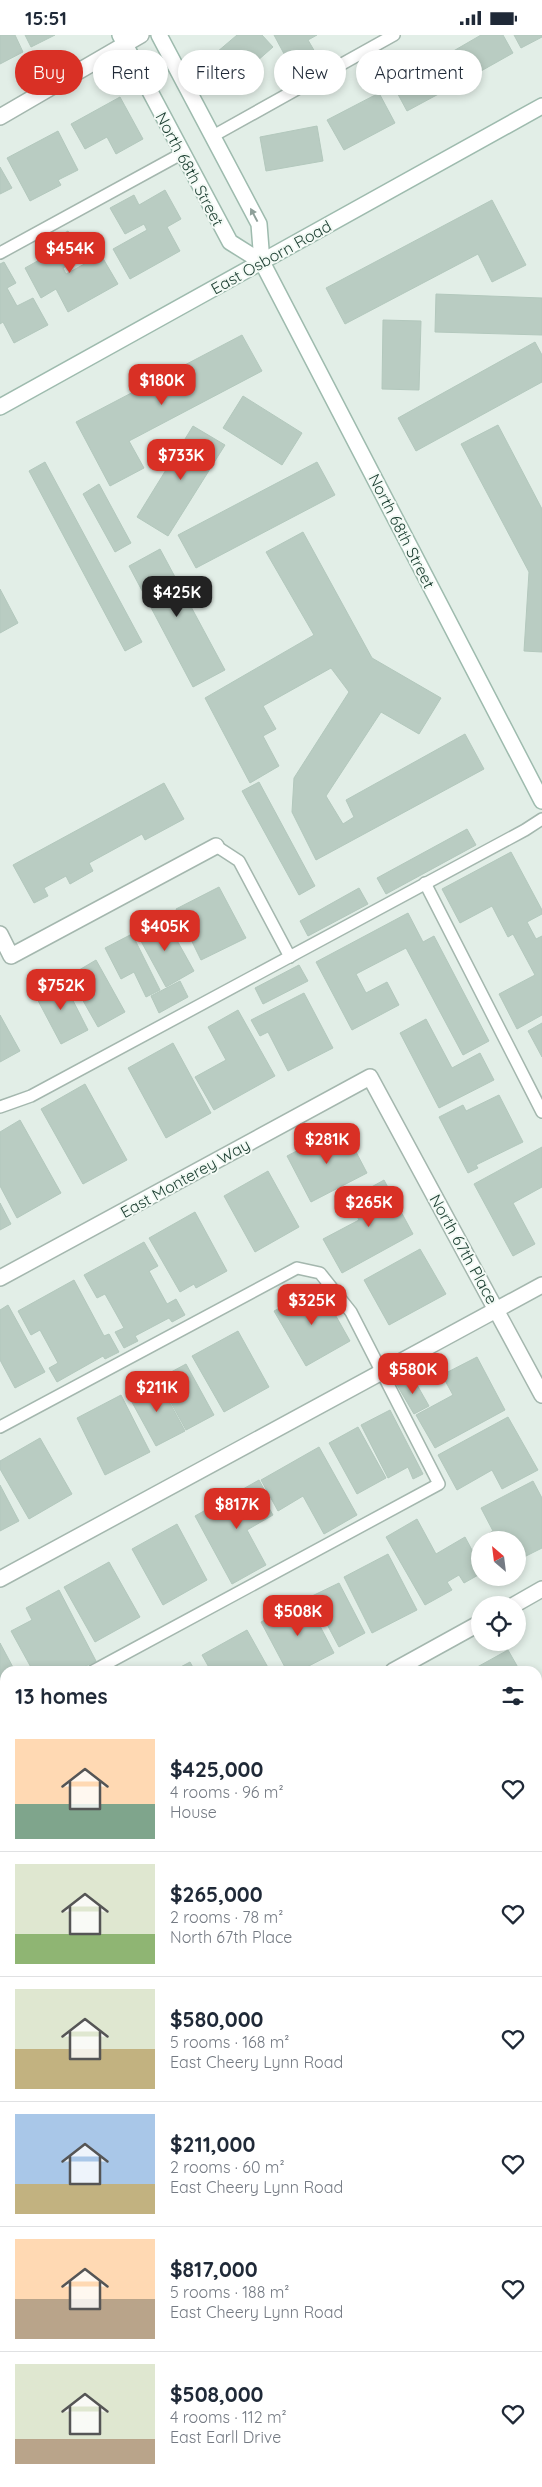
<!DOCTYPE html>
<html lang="en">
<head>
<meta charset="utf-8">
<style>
	:root { --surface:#fff; --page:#f6f6f7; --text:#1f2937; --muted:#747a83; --line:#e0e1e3; --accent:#d93025 }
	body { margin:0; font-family:Quicksand,sans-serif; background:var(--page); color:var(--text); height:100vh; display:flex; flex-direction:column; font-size:19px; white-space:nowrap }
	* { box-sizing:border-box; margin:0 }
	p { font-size:16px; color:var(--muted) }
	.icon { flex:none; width:28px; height:28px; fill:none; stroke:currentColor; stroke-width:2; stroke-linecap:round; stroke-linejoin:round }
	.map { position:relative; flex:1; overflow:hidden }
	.side { position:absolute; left:0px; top:1631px; width:542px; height:821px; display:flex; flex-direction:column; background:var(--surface); border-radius:15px 15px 0 0; box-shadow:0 2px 8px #0003 }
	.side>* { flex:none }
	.banner { position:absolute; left:15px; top:15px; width:512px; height:45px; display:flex; gap:10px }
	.needle { width:32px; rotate:332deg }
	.tools { position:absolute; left:471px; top:1496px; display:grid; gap:10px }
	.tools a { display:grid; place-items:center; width:55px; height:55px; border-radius:50%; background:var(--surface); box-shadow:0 2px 8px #0003; font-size:25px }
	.price { position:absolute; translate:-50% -42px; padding:0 11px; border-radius:10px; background:var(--accent); color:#fff; font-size:16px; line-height:32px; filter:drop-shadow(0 1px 2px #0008) }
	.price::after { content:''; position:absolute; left:50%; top:30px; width:15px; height:11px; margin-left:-8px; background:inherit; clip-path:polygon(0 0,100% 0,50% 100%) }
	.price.active { background:#222; color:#fff }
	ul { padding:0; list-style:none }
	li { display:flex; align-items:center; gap:15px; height:125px; padding:0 15px }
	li+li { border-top:1px solid var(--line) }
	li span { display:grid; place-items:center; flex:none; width:140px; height:100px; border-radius:0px; color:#555 }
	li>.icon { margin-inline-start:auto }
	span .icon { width:60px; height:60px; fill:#fffc; stroke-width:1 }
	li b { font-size:21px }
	h2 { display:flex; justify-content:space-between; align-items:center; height:60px; padding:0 15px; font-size:21px }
	.chip { padding:0 18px; border-radius:22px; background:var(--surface); box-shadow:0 2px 8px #0003; font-size:18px; line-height:45px }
	.chip.active { background:var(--accent); color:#fff }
	.status { display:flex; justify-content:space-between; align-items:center; height:35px; padding:0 25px; background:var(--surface); direction:ltr }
	.status svg { height:14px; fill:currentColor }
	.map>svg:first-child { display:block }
	.built { fill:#cfded6 }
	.building { fill:#b9ccc2; stroke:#b3c8bd }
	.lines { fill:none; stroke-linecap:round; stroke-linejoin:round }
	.service-casing { stroke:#a4b7ae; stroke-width:14 }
	.minor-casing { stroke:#a4b7ae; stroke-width:18 }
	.secondary-casing { stroke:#9ebbae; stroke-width:18 }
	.service { stroke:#fff; stroke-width:11 }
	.minor { stroke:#fff; stroke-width:15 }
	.secondary { stroke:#fff; stroke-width:15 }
	.oneway { fill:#8fa09a }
	.labels { text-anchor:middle; stroke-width:4; stroke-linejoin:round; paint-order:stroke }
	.street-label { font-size:16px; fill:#1f4134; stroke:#f3faf5 }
</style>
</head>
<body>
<div class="status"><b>15:51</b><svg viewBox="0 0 49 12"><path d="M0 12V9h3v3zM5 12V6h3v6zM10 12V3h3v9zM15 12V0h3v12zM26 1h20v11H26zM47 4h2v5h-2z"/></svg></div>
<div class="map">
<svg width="542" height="2452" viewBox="0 0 542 2452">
	<rect width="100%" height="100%" fill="#e2eee7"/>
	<polygon class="built" points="0,2402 5,2408 5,2448 36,2448 39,2452 0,2452"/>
	<g class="building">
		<polygon points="0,0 15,0 23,17 0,29"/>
		<polygon points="25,0 55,0 31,12"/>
		<polygon points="237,0 262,0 273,12 232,48 210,23"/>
		<polygon points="274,0 317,0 308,5 315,17 290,30"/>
		<polygon points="481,0 503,0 513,18 465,45 450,18"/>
		<polygon points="514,0 542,0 542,2 521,13"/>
		<polygon points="436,36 446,55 407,76 393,50 417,37 421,44"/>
		<polygon points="379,58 395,88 344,115 327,85"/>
		<polygon points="120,62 143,104 116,119 107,102 85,114 71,89"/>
		<polygon points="317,91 323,126 266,136 260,102"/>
		<polygon points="58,96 78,135 58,145 61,150 30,166 7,123"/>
		<polygon points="0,132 12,153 0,159"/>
		<polygon points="165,155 181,184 167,192 180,216 130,244 113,214 147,195 144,189 125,199 110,173 134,160 139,170"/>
		<polygon points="492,165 526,230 492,247 478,219 345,289 326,253"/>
		<polygon points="68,196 83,222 63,233 66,239 101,220 118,249 68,277 56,254 41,263 25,233 50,219 45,209"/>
		<polygon points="4,227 16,248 7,253 17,271 33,263 48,290 14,308 3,287 0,289 0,229"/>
		<polygon points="436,259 542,263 542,300 435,297"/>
		<polygon points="383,285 421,286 419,355 382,354"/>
		<polygon points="242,300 262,336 129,406 144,433 110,451 76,387"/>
		<polygon points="535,307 542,320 542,347 416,416 398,383"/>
		<polygon points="243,361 302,398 282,430 223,393"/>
		<polygon points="498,390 542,474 542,617 524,616 529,537 461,409"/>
		<polygon points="193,391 225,410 168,501 137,482"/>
		<polygon points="45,427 142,607 125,616 29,436"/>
		<polygon points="317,427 335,460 196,533 178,500"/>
		<polygon points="99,449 131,508 115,517 83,459"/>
		<polygon points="303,497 372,623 441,663 419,699 381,677 326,761 343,789 354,782 346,765 465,699 484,734 316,825 292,777 294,743 349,657 331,633 263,671 276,694 263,701 279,731 250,748 205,663 314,600 266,517"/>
		<polygon points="160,514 225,635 193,652 129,531"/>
		<polygon points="0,554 18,588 0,598"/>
		<polygon points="259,747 315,851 299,860 242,756"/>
		<polygon points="164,748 184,784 145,805 142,799 89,828 93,836 70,849 66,841 44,853 48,861 34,868 13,830"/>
		<polygon points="467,794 476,810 386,859 377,843"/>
		<polygon points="511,817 542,875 542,879 527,887 536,904 542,901 542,980 517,994 499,959 535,940 513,899 508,902 492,871 460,888 442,854"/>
		<polygon points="219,852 246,903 201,925 176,874"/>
		<polygon points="359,853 368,869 308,901 300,886"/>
		<polygon points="408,878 423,907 434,901 489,1006 463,1020 406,913 356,939 366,958 387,947 399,970 352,995 316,927"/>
		<polygon points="164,882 194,936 166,952 136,897"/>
		<polygon points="132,899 160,955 146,962 134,937 121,944 105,913"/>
		<polygon points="96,925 125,977 98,992 69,941"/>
		<polygon points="299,930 308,946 263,969 255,953"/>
		<polygon points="62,944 88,995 61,1009 34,958"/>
		<polygon points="180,946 188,962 159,978 151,961"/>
		<polygon points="304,958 333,1013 288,1036 268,997 260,1001 251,985"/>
		<polygon points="238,975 275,1041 214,1075 195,1042 226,1025 208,992"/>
		<polygon points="0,980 20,1016 0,1027"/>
		<polygon points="426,984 452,1033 480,1018 494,1045 439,1073 400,998"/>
		<polygon points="542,988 542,1022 528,996"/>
		<polygon points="173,1008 211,1078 166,1103 128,1033"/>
		<polygon points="85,1049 127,1125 83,1149 41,1074"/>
		<polygon points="499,1060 523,1107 476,1130 478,1133 468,1138 439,1082 463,1070 466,1076"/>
		<polygon points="20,1085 61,1158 17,1183 0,1151 0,1097"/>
		<polygon points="343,1092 367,1138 311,1167 287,1121"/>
		<polygon points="542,1112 542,1152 513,1168 535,1209 513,1221 474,1149"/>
		<polygon points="268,1136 299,1192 255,1217 224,1161"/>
		<polygon points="384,1145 413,1199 342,1238 323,1204 359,1185 348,1165"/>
		<polygon points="0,1168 11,1189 0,1195"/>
		<polygon points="195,1177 227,1236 196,1253 194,1249 180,1257 149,1203"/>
		<polygon points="144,1207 158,1231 149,1236 167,1269 176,1264 185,1280 172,1287 169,1283 135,1301 138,1306 124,1313 115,1297 124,1293 105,1259 97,1263 84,1240"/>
		<polygon points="420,1214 446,1259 389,1290 364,1245"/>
		<polygon points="74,1245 104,1301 109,1299 119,1317 105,1324 103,1321 57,1347 49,1333 58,1328 40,1295 31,1300 18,1276"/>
		<polygon points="319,1251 350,1306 306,1331 274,1276"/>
		<polygon points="8,1270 45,1337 15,1353 0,1325 0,1275"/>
		<polygon points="238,1296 269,1352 224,1377 192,1321"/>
		<polygon points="477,1322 505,1375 435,1413 416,1380 453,1360 442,1340"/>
		<polygon points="186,1329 214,1380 186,1395 158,1344"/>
		<polygon points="412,1341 429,1371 414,1379 397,1350"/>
		<polygon points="157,1344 185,1396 156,1411 128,1360"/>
		<polygon points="121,1360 150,1417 105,1440 77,1383"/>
		<polygon points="390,1375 423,1439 413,1444 408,1432 388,1443 361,1390"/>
		<polygon points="508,1382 538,1435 502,1454 492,1435 457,1455 438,1420"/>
		<polygon points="358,1392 386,1443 357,1459 329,1408"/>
		<polygon points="40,1403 72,1459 29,1484 0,1434 0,1426"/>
		<polygon points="319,1412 357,1480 324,1499 303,1461 278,1476 261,1445"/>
		<polygon points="259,1445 270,1465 266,1468 273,1480 247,1495 266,1530 232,1549 195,1481"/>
		<polygon points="533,1446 542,1463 542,1513 518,1525 518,1505 489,1505 486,1500 493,1496 481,1473"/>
		<polygon points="0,1450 19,1486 0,1496"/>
		<polygon points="417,1484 436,1519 465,1502 480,1530 480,1539 464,1548 459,1540 447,1547 452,1555 425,1570 386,1502"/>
		<polygon points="177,1489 207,1545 163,1570 132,1514"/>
		<polygon points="388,1519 417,1575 372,1598 344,1542"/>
		<polygon points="109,1527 140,1582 95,1607 64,1552"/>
		<polygon points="339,1548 365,1598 339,1612 312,1561"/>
		<polygon points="59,1555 96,1626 76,1636 33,1636 11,1596 32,1585 26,1573"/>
		<polygon points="306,1564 334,1618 299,1636 287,1636 261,1587"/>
		<polygon points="247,1595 270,1636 211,1636 202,1620"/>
		<polygon points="0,1608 15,1636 5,1636 5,1673 0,1675"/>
		<polygon points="508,1615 520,1636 470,1636"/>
		<polygon points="190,1627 195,1636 173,1636"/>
		<polygon points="538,1669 542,1677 542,1687 538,1690"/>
		<polygon points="5,1698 5,1722 0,1714 0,1701"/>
		<polygon points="542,1731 542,1764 538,1756 538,1733"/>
		<polygon points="538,1774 542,1782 541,1859 538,1853"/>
		<polygon points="5,1943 5,1980 0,1983 0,1946"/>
		<polygon points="542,1952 542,1982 538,1974 538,1954"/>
		<polygon points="0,2051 5,2060 5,2134 0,2125"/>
		<polygon points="538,2056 542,2064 542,2077 538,2080"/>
		<polygon points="542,2123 542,2181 538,2175 538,2126"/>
		<polygon points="0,2265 5,2274 5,2345 0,2336"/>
		<polygon points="74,2448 93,2448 96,2452 65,2452"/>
		<polygon points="179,2448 221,2448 220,2452 178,2452"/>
		<polygon points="234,2448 239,2448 263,2452 233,2452"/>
		<rect x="286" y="2448" width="44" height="4"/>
		<polygon points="427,2448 469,2448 470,2452 429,2452"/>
		<polygon points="527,2448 528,2452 500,2452 523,2448"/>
	</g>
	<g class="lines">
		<defs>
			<g id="service">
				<polyline points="213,101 394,0"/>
				<polyline points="0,218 181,119"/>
				<polyline points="216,811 239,826 290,922"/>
				<polyline points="425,848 542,1077"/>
				<polyline points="0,1072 31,1061 525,795 542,784"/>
				<polyline points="0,1392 297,1233 320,1238 351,1277 439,1449 93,1636"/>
				<polyline points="0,1687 5,1684"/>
				<polyline points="538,1711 542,1709"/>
				<polyline points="0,1782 5,1792"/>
				<polyline points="0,2006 5,2003"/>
				<polyline points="538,2102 542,2099"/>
				<polyline points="0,2369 5,2372"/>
			</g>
			<g id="minor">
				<polyline points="0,82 141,0"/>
				<polyline points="0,899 11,921 216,811"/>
				<polyline points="0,1243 370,1042 542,1360"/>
				<polyline points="0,1544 542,1250"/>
				<polyline points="514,1570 542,1554"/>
				<polyline points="393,1636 480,1588"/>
				<polyline points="0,1851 5,1848"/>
				<polyline points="538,1910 542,1908"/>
				<polyline points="0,2203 5,2200"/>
			</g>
			<g id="secondary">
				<polyline points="120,0 230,207 262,227"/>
				<polyline points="159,0 259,189 262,227 542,766"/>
				<polyline points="0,372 542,71"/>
			</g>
		</defs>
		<use href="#service" class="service-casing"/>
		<use href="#minor" class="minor-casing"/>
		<use href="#secondary" class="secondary-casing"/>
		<use href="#service" class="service"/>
		<use href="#minor" class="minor"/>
		<use href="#secondary" class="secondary"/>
	</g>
	<defs><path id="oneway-solid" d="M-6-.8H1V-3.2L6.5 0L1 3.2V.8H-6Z" transform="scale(1.25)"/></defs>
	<use class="oneway" href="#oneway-solid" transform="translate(254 180) rotate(-118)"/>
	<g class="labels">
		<g class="street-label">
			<text transform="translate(190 134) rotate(62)" y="6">North 68th Street</text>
			<text transform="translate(271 222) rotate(-29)" y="6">East Osborn Road</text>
			<text transform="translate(402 496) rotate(63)" y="6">North 68th Street</text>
			<text transform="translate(185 1143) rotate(-29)" y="6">East Monterey Way</text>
			<text transform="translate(464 1214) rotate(61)" y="6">North 67th Place</text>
		</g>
	</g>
</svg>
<div class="tools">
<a><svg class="needle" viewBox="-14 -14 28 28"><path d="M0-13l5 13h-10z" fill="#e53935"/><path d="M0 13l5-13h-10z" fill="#747a83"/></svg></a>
<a><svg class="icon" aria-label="locate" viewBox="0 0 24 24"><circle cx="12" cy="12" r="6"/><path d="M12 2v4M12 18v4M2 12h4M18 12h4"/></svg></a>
</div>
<b class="price" style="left:70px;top:239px">$454K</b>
<b class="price" style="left:162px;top:371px">$180K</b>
<b class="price" style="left:181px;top:446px">$733K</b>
<b class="price active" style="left:177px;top:583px">$425K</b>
<b class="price" style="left:165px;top:917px">$405K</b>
<b class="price" style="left:61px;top:976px">$752K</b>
<b class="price" style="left:327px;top:1130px">$281K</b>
<b class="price" style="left:369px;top:1193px">$265K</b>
<b class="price" style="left:312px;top:1291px">$325K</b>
<b class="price" style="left:413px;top:1360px">$580K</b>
<b class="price" style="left:157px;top:1378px">$211K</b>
<b class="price" style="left:237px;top:1495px">$817K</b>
<b class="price" style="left:298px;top:1602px">$508K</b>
<div class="banner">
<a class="chip active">Buy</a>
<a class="chip">Rent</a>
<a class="chip">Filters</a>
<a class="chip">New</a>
<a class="chip">Apartment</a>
</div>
<section class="side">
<h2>13 homes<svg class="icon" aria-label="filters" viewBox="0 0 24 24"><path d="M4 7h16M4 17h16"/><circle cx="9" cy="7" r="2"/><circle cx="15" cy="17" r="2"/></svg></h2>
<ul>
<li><span style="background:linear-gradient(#ffd9b3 65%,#7fa58c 0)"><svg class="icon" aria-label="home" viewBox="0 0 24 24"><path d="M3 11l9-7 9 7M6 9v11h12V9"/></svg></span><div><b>$425,000</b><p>4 rooms · 96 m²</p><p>House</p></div><svg class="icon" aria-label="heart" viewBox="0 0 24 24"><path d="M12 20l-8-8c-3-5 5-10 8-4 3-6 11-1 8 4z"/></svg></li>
<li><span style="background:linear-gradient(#dfe7d0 70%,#8fb573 0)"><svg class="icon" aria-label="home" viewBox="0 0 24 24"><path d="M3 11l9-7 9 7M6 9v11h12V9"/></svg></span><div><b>$265,000</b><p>2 rooms · 78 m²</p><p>North 67th Place</p></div><svg class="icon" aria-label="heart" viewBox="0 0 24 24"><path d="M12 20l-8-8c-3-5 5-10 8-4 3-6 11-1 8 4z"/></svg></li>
<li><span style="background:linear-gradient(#dfe7d0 60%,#c2b280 0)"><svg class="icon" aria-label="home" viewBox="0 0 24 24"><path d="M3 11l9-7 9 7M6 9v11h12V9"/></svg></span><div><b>$580,000</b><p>5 rooms · 168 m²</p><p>East Cheery Lynn Road</p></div><svg class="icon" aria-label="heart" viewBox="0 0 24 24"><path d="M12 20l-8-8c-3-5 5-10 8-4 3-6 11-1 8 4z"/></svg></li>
<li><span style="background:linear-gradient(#a9c7e8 70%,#c2b280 0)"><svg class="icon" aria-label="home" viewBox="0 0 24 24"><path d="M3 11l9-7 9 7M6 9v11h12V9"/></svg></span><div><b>$211,000</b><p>2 rooms · 60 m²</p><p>East Cheery Lynn Road</p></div><svg class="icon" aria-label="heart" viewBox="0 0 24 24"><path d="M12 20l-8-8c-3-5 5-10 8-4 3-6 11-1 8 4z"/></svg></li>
<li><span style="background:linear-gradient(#ffd9b3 60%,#b9a48a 0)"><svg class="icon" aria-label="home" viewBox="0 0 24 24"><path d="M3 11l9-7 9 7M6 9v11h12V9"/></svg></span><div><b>$817,000</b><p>5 rooms · 188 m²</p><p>East Cheery Lynn Road</p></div><svg class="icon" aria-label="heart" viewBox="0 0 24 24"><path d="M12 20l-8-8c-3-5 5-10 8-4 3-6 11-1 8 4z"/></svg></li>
<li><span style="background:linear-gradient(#dfe7d0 75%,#b9a48a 0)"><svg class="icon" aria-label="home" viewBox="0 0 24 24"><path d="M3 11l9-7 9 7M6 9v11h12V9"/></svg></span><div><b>$508,000</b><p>4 rooms · 112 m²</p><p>East Earll Drive</p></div><svg class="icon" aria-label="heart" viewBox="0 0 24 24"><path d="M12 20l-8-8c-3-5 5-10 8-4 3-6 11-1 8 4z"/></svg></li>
</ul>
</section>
</div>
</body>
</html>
